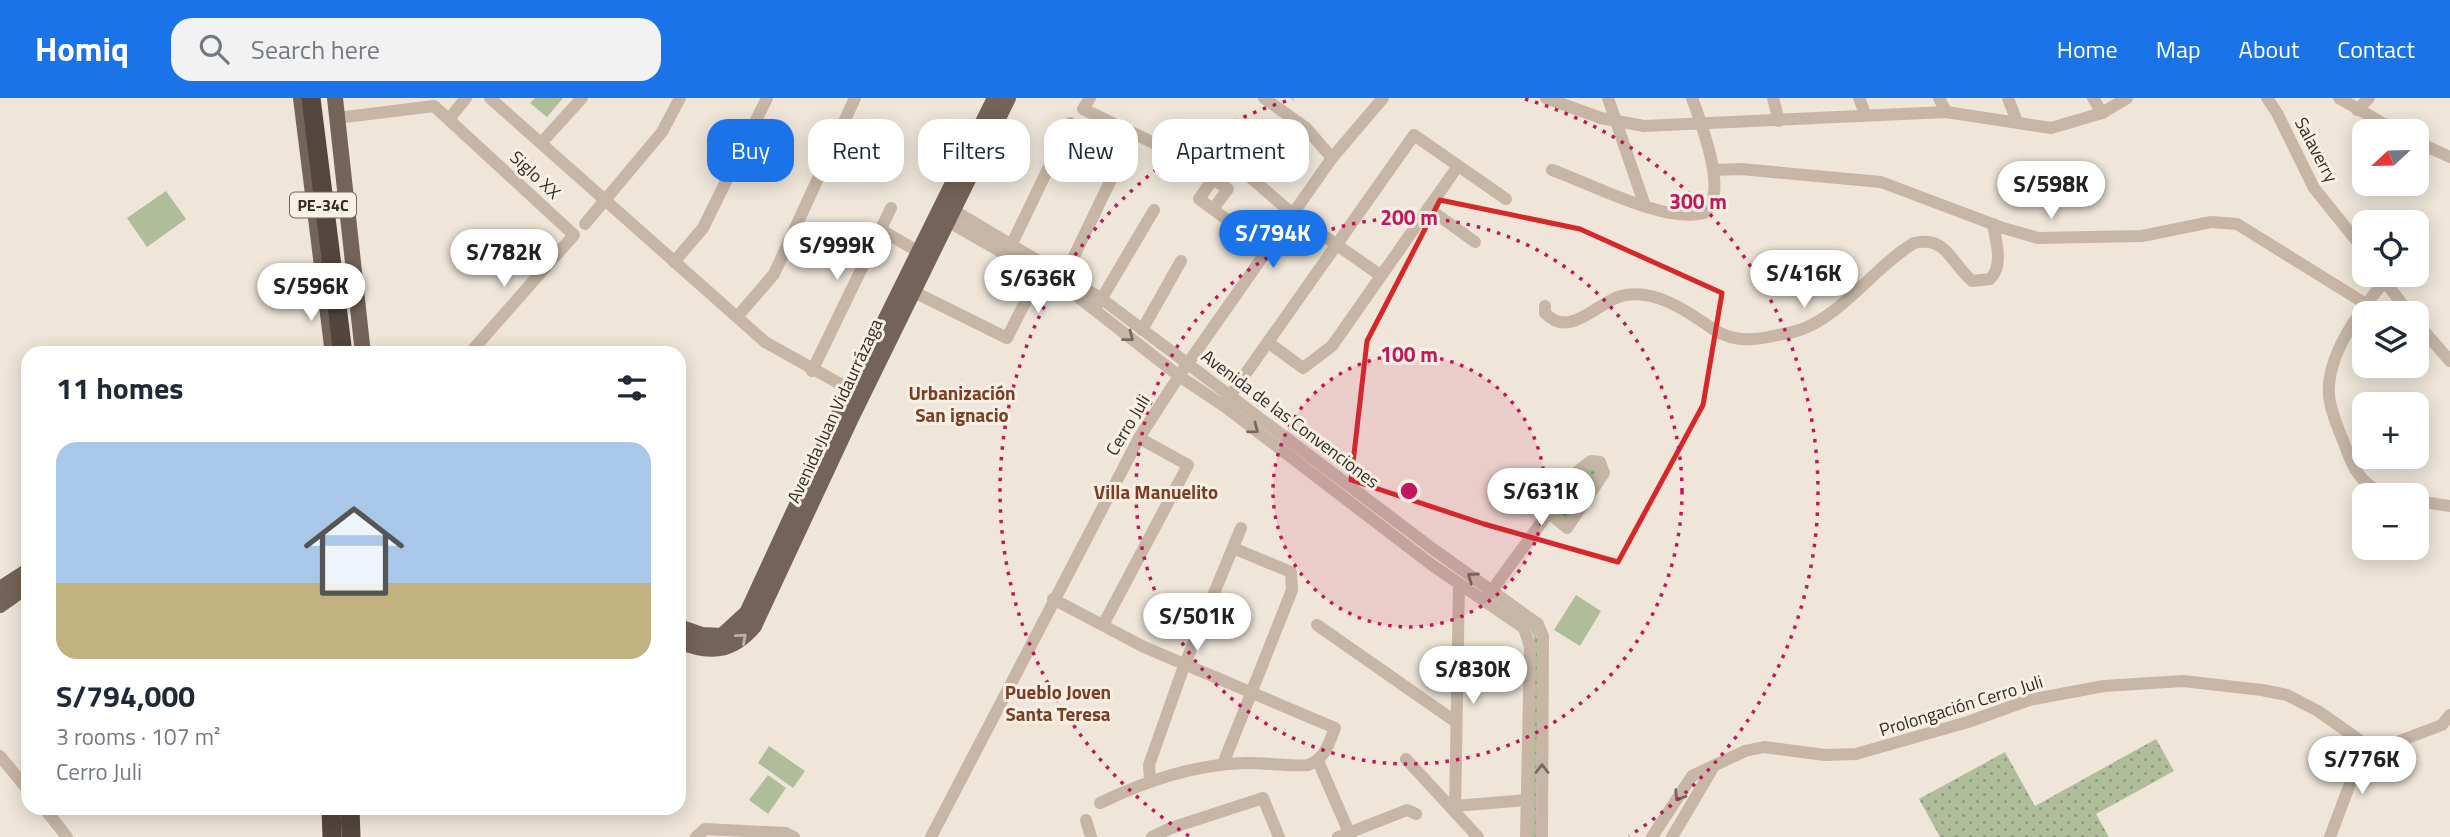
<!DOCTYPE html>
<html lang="en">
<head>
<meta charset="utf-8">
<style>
	:root { --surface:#fff; --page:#f2f2f3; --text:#1f2937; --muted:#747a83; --accent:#1a73e8 }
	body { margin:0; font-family:"Titillium Web",sans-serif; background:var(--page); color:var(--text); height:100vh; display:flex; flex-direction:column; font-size:26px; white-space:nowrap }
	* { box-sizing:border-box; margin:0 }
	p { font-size:23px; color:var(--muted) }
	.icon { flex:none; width:38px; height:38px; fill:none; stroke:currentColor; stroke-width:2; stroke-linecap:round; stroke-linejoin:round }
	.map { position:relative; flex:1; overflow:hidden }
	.sheet { position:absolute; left:21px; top:248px; width:665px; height:469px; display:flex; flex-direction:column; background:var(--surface); border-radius:21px; box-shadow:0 4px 18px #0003 }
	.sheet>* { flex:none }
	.guide { position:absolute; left:707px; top:21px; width:665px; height:63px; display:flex; gap:14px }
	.needle { width:46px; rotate:248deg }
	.buttons { position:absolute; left:2352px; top:21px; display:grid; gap:14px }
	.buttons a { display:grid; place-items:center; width:77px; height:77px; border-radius:14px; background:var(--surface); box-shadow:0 4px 18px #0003; font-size:35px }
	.price { position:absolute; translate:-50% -60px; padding:0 16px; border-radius:24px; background:#fff; color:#222; font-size:23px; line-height:46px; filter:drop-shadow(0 2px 4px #0008) }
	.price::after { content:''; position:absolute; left:50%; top:42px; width:21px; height:16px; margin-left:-10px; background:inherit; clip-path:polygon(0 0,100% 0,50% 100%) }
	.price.current { background:var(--accent); color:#fff }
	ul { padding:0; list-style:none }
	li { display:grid; align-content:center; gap:14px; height:371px; padding:0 35px }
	li span { display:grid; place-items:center; height:217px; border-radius:21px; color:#555 }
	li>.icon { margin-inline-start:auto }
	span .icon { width:126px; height:126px; fill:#fffc; stroke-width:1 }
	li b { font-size:30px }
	h2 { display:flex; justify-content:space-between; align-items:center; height:84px; padding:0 35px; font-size:30px }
	.chip { padding:0 24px; border-radius:21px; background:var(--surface); box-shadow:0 4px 18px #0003; font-size:24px; line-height:63px }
	.chip.current { background:var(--accent); color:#fff }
	header { display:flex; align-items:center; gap:42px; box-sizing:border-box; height:98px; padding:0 35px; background:var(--accent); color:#fff }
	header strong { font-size:33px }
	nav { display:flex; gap:38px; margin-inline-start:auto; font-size:24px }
	.search { width:490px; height:63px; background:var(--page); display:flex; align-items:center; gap:18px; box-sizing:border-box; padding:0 24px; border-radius:21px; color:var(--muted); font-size:26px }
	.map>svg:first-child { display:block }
	.grass { fill:url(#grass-dots) }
	.green { fill:#b0bd9a }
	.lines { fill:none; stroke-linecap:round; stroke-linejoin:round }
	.minor { stroke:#c7b6a6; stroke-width:12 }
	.major { stroke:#746358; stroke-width:16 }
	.highway { stroke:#54463e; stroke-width:19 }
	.oneway { stroke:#766a60 }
	.oneway2 { stroke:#bdb1a6 }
	.marked { fill:none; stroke:#d62828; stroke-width:5; stroke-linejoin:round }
	.ring { fill:none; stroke:#c2185b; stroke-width:3.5; stroke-dasharray:3.5 7 }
	.labels { text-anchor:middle; stroke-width:6; stroke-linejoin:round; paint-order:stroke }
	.shield { fill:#f8f0e5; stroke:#6e6660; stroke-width:2 }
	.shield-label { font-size:16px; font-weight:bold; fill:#332b27 }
	.street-label { font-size:18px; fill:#332b27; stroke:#f8f0e5 }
	.neighbourhood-label { font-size:19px; font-weight:bold; fill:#7d3d25; stroke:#f8f0e5 }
	.centre { fill:#c2185b; stroke:#f8f0e5; stroke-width:3.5 }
	.ring-label { font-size:21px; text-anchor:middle; font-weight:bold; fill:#c2185b; stroke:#f8f0e5; stroke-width:6; stroke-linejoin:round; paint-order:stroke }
</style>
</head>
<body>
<header>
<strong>Homiq</strong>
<div class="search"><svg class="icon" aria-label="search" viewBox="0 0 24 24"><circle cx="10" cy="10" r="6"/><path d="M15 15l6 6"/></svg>Search here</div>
<nav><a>Home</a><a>Map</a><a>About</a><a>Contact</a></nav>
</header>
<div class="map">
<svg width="2450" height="739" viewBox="0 0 2450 739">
	<defs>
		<pattern id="grass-dots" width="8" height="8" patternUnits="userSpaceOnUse" patternTransform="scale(1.75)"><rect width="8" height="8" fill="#b0bd9a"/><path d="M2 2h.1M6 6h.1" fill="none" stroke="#909a7e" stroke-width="1.8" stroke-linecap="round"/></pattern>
	</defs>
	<rect width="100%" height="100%" fill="#efe6d9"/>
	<g class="grass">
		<polygon points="1591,367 1601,371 1566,425 1543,406"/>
		<polygon points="1495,499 1532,526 1538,543 1536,739 1532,739 1534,539 1530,529"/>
		<polygon points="2156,641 2174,673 2096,716 2109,739 1940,739 1919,701 2005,654 2035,708"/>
	</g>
	<g class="green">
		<polygon points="535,0 563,0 547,19 530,5"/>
		<polygon points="166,93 186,121 147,149 127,120"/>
		<polygon points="1576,497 1601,513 1580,548 1554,532"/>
		<polygon points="769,648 805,673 793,690 758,665"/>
		<polygon points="768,677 786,690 768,716 749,702"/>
	</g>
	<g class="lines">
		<g class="minor">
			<polyline points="490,0 765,244 851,292"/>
			<polyline points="1090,0 1083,11 1156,46"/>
			<polyline points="1264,0 1306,30 1332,60"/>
			<polyline points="1546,0 1601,20 1644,28 1946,14 2051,30 2102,15 2127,0"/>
			<polyline points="1608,0 1645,108"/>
			<polyline points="1773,0 1779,23"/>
			<polyline points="1859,0 1865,16"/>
			<polyline points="1939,0 1946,14"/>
			<polyline points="2008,0 2017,24"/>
			<polyline points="2093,0 2102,15"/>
			<polyline points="2267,0 2277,15 2314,90 2364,152"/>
			<polyline points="2339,0 2396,33"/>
			<polyline points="2357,12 2369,0"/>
			<polyline points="337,20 434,8 574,137 469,256"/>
			<polyline points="449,21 466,0"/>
			<polyline points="542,44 582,0"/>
			<polyline points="2417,44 2450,59"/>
			<polyline points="1167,47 1213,81 1199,101 1267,151"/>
			<polyline points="1229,61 1294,117 1380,177"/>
			<path d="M1552,72C1591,86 1666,126 1704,115C1730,97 1700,23 1692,0"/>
			<polyline points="1715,72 1741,71 1881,84 2003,130 2038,140 2142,138 2211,124 2237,126 2366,206"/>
			<polyline points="1213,81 1228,91 1213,111"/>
			<polyline points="948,109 1102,201 1433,451 1538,526 1543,538 1542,739"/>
			<polyline points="1428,110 1475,144"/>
			<polyline points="942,120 1073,195 1179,278 1224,308 1432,467 1524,530 1530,549 1526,739"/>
			<polyline points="585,126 662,34 680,0"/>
			<polyline points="881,132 919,154"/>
			<polyline points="1008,154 1070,25"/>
			<polyline points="674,164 703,130 767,0"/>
			<polyline points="2380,177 2409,215"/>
			<polyline points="1064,179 1133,36"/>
			<path d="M2384,184C2359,214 2326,257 2329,298C2331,315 2338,330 2344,345C2353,371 2360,385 2385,397"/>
			<polyline points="906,190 1007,240 1041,173"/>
			<polyline points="1099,205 1154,112"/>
			<path d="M1545,208V215C1571,243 1600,200 1626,197C1658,192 1688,214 1713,231C1729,242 1750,243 1769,239C1781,236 1794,235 1805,230C1844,214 1877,167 1914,145C1946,137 1951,165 1972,183L1990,181C2004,167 1996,144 1993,126"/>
			<polyline points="737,219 774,176 855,0"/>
			<polyline points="2417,225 2450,263"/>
			<polyline points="1142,232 1181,163"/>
			<polyline points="1269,245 1303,270 1332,248 1458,68"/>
			<polyline points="812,273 891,110"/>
			<polyline points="1227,302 1414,37 1506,101"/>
			<polygon points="1591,363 1600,364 1604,375 1567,430 1537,405"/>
			<polyline points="2417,403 2450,408"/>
			<polyline points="1487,499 1549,414"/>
			<path d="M1053,501L1144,549L1335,630C1329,645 1325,661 1308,667C1301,669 1256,664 1244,665C1192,667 1146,683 1100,705"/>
			<polyline points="1103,527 1188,367 1139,340"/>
			<polyline points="1317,527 1456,624"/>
			<polyline points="0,658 28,692"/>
			<polyline points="1406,661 1478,739"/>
			<polyline points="1318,663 1351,739"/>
			<polyline points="1223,666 1292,492 1291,474 1233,450"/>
			<polyline points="1150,681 1149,667 1184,568 1241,430"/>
			<polyline points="1455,708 1527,702"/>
			<polyline points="44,710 67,739"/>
			<polyline points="1455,714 1459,486"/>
			<polyline points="1086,722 1091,739"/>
			<polyline points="696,739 705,731 786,735 794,739"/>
			<polyline points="931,739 1139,340 1179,278 1332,60 1383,0"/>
			<polyline points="1152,739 1171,730 1263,700 1279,739"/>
			<polyline points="1338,739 1407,712 1416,716"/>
			<polyline points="1652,739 1692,678 1745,653 1764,649 1825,657 1856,656 1968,624 2029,602 2104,588 2183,583 2262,592 2287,597 2318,613 2365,646 2394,645 2442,627 2450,617"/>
			<polyline points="1672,739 1714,668"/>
			<polyline points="2330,739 2365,646"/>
		</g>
		<g class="major">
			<polyline points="301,0 333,256"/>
			<polyline points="335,0 363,256"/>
			<polyline points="0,491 28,473"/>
			<polyline points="0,507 28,487"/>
			<polyline points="679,529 702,537 722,538 747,515 839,316 995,0"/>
			<path d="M679,543C709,556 732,554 754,528L851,320L1008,0"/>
		</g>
		<g class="highway">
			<polyline points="311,0 343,256"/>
			<polyline points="331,710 332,739"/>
			<polyline points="350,710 351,739"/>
		</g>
	</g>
	<defs><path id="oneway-chevron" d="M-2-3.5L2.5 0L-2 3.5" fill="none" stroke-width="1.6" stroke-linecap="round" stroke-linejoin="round" transform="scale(1.75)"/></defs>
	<g class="oneway">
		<use href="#oneway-chevron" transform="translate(1129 239) rotate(38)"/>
		<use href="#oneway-chevron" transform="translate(1254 331) rotate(37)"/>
		<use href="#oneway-chevron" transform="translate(1472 479) rotate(-145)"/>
		<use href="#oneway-chevron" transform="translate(1542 671) rotate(-90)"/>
		<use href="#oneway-chevron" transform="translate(1679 698) rotate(123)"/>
	</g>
	<use class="oneway2" href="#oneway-chevron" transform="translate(742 540) rotate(-41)"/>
	<path class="marked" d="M1440,102L1580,131L1722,195L1703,307L1618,464L1484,426L1351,382L1367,243Z"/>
	<circle cx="1409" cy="393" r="136" fill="#c2185b" fill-opacity=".12"/>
	<g class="ring">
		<circle cx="1409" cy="393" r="136"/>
		<circle cx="1409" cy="393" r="273"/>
		<path d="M1189 738A409 409 0 0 1 1293 1M1525 1A409 409 0 0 1 1629 738"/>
	</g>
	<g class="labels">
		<rect class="shield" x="290" y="94.5" width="66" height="25" rx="5"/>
		<g class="shield-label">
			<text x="323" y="113">PE-34C</text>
		</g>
		<g class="street-label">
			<text transform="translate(2316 52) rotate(62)" y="6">Salaverry</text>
			<text transform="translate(535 77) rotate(43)" y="6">Siglo XX</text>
			<text transform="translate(835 313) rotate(-65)" y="6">Avenida Juan Vidaurrázaga</text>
			<text transform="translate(1290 321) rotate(37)" y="6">Avenida de las Convenciones</text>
			<text transform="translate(1128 327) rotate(-59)" y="6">Cerro Juli</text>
			<text transform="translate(1961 608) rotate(-17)" y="6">Prolongación Cerro Juli</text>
		</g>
		<g class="neighbourhood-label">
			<text x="962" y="302">Urbanización<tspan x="962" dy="22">San ignacio</tspan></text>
			<text x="1156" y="401">Villa Manuelito</text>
			<text x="1058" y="601">Pueblo Joven<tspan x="1058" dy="22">Santa Teresa</tspan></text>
		</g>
	</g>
	<circle cx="1409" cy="393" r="10" class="centre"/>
	<g class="ring-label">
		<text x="1698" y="111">300 m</text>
		<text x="1409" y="127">200 m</text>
		<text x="1409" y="264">100 m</text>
	</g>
</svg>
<div class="buttons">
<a><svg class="needle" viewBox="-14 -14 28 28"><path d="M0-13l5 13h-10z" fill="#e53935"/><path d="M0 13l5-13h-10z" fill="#747a83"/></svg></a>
<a><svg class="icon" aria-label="locate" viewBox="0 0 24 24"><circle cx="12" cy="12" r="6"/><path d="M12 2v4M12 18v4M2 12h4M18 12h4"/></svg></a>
<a><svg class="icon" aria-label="layers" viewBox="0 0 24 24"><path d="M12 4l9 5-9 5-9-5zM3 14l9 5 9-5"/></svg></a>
<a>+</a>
<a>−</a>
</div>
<b class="price" style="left:2051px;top:123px">S/598K</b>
<b class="price current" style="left:1273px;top:172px">S/794K</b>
<b class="price" style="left:837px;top:184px">S/999K</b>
<b class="price" style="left:504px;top:191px">S/782K</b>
<b class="price" style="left:1804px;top:212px">S/416K</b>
<b class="price" style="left:1038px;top:217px">S/636K</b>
<b class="price" style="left:311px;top:225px">S/596K</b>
<b class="price" style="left:1541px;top:430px">S/631K</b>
<b class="price" style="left:1197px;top:555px">S/501K</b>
<b class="price" style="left:1473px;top:608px">S/830K</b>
<b class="price" style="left:2362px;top:698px">S/776K</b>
<div class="guide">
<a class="chip current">Buy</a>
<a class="chip">Rent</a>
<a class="chip">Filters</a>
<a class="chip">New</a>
<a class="chip">Apartment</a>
</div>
<section class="sheet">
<h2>11 homes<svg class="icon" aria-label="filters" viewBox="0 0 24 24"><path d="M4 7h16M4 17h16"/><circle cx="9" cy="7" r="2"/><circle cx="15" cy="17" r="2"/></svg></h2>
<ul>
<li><span style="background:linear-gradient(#a9c7e8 65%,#c2b280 0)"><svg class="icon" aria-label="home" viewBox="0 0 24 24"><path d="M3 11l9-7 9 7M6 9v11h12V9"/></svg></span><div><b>S/794,000</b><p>3 rooms · 107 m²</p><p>Cerro Juli</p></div></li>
</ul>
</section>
</div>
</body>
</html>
